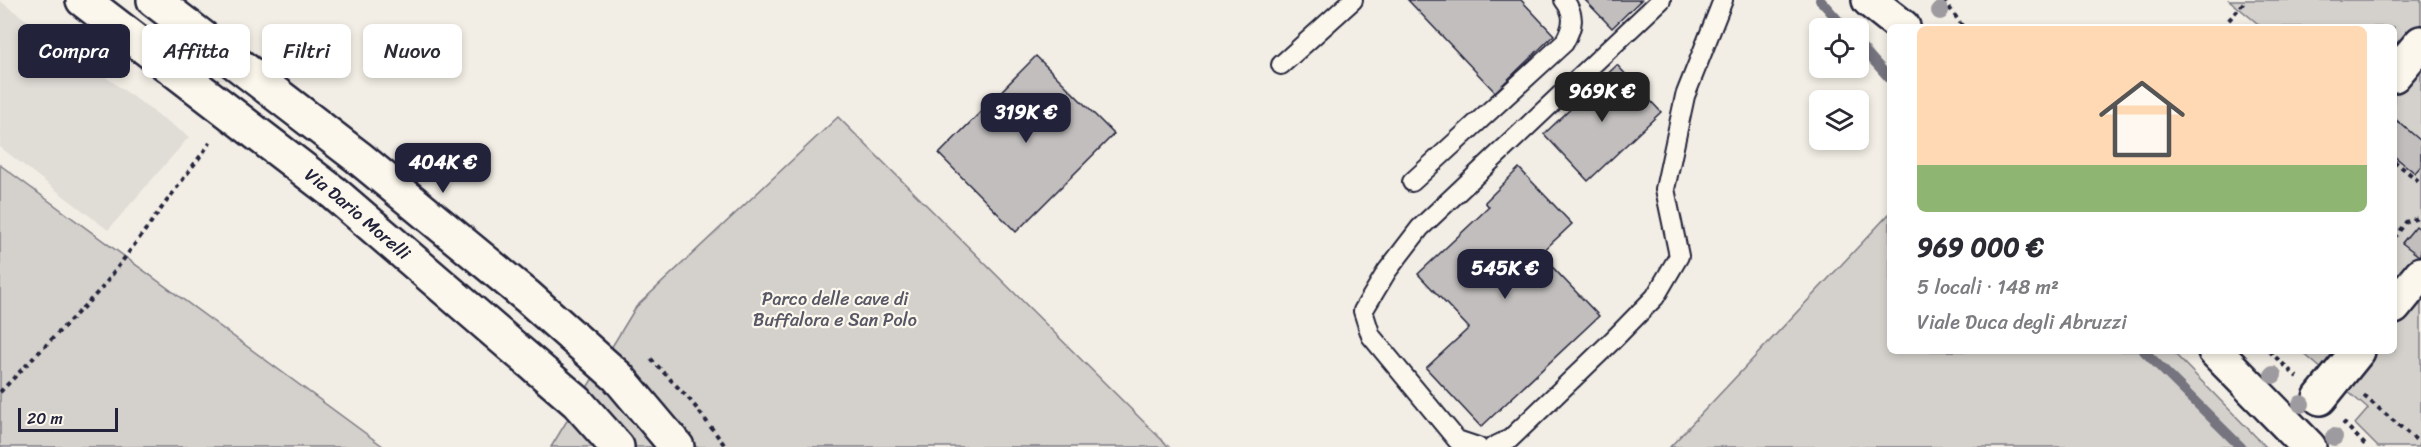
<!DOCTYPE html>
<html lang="it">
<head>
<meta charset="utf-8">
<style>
	:root { --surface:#fff; --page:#f2f2f3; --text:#2b2b33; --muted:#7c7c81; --accent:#22223b }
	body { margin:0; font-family:Sriracha,sans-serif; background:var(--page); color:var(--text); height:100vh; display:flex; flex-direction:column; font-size:22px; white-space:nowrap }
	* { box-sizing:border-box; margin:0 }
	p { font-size:20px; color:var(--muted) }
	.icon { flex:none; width:33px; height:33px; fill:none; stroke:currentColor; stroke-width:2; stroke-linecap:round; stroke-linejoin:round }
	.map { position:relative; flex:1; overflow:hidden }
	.details { position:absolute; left:1887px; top:24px; width:510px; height:330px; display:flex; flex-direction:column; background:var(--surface); border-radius:9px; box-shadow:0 3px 9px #0003 }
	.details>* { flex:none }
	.guide { position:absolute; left:18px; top:24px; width:570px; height:54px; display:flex; gap:12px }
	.buttons { position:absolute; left:1809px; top:18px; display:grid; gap:12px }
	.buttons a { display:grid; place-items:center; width:60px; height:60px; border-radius:9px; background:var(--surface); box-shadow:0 3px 9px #0003; font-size:30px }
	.scale { position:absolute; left:18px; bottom:15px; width:100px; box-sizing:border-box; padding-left:6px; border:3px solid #22223b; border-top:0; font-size:16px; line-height:21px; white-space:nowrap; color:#22223b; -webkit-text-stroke:4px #fbf7ec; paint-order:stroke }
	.price { position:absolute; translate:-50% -51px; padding:0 14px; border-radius:12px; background:var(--accent); color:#fff; font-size:20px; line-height:39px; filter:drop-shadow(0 2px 3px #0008) }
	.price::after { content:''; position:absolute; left:50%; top:36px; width:18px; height:14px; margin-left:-9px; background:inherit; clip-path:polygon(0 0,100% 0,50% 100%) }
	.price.on { background:#222; color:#fff }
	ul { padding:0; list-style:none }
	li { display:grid; align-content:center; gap:12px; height:318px; padding:0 30px }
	li span { display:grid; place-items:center; height:186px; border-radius:9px; color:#555 }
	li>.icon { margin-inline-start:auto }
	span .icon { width:108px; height:108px; fill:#fffc; stroke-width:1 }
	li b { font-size:26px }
	.tag { padding:0 21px; border-radius:9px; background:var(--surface); box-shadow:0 3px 9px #0003; font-size:21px; line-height:54px }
	.tag.on { background:var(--accent); color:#fff }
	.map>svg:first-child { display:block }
	.built { fill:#e0dcd6 }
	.green { fill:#d4d1cc; stroke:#7b7a84; stroke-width:1.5 }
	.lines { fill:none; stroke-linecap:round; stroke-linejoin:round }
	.stream { stroke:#76747f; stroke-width:10 }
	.building { fill:#c2bebe; stroke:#22223b; stroke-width:1.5 }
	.lane-casing { stroke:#22223b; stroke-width:22 }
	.street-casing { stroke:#22223b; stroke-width:38 }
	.secondary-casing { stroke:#22223b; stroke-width:38 }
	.path { stroke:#22223b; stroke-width:4; stroke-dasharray:4.5 4.5; stroke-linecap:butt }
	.lane { stroke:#fbf7ec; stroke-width:18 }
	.street { stroke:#fbf7ec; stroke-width:33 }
	.secondary { stroke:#fbf7ec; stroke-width:33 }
	.tree { fill:#9d9b9f }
	.labels { text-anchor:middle; stroke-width:4.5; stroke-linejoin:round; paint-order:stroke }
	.street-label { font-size:18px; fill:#22223b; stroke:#fbf7ec }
	.park-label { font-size:18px; fill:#575766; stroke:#fbf7ec }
</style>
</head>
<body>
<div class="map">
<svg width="2421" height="447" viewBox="0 0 2421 447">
	<rect width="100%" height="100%" fill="#f2eee5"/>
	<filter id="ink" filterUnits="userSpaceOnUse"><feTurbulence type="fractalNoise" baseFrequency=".0167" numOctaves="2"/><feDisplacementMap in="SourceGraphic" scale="12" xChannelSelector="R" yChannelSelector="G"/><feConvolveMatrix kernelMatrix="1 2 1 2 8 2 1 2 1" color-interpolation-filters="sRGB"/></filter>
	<g filter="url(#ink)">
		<polygon class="built" points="0,1 189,137 108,230 0,147"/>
		<g class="green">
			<polygon points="2229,0 2421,0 2421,447 2378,447 2355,424 2368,409 2301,351 2394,351 2394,27 2262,27"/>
			<polygon points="838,117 1169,447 551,447 636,307"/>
			<polygon points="0,165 384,447 0,447"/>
			<polygon points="1890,213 1890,351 2172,351 2266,447 1670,447"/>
		</g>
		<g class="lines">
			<g class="stream">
				<polyline points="1820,0 1845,28"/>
				<polyline points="1858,43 1890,79"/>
				<polyline points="2144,351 2241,447"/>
			</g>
		</g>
		<g class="building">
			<polygon points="1408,0 1521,0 1554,35 1495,92"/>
			<polygon points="1585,0 1641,0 1612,28"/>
			<polygon points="1036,56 1114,134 1016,232 939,154"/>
			<polygon points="1617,65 1661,112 1588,181 1544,134"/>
			<polygon points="2394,118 2421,141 2421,166 2415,173 2394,156"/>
			<polygon points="1519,168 1572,224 1540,254 1599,316 1481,427 1426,368 1469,328 1418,274 1489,207 1485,202"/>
			<polygon points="2416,226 2421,230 2421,253 2419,256 2402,243"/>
		</g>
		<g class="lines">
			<defs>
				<g id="lane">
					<polyline points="1281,65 1353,0"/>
					<path d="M1412,182L1564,43C1573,27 1576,15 1564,0"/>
					<polyline points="1478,447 1457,440 1371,336 1363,311 1387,271 1420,228 1661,0"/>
					<polyline points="1493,447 1510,439 1613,340 1655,297 1679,256 1665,189 1685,96 1723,0"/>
				</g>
				<g id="street">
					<polyline points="2394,75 2421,43"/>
					<polyline points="2394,307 2421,274"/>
					<polyline points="2320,398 2358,351"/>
				</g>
				<g id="secondary">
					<path id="s1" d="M83,0L333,192L577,402L617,447"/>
					<polyline points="154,0 358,157 528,297 618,377 677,447"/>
					<polyline points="1869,0 1903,27"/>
					<polyline points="2215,351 2309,447"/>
				</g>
			</defs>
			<use href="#lane" class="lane-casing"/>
			<use href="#street" class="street-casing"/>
			<use href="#secondary" class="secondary-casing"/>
			<g class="path">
				<polyline points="1944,0 1963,27"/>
				<polyline points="2223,27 2246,0"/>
				<polyline points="2394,161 2421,183"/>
				<polyline points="2394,238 2406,222 2421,217"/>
				<polyline points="2269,351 2297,377"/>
				<polyline points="651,359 691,401 726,447"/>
				<polyline points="0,392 103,287 210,143"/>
				<polyline points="2364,396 2421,444"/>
				<polyline points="2343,422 2367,447"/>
			</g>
			<use href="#lane" class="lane"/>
			<use href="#street" class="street"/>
			<use href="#secondary" class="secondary"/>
		</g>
		<g class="tree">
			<circle cx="1940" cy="11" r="9"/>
			<circle cx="2273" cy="375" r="9"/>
			<circle cx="2301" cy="404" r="9"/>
			<circle cx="2334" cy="437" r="9"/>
		</g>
	</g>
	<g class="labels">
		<g class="street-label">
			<text dy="6" stroke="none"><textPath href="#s1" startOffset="348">Via Dario Morelli</textPath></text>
		</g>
		<g class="park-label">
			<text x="835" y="305">Parco delle cave di<tspan x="835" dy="21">Buffalora e San Polo</tspan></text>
		</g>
	</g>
</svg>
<div class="buttons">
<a><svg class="icon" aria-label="locate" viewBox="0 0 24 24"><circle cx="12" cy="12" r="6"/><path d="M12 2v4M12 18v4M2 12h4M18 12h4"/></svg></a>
<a><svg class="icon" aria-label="layers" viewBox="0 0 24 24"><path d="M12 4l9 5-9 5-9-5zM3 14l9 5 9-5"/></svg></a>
</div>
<div class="scale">20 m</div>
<b class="price on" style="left:1602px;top:123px">969K €</b>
<b class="price" style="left:1026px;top:144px">319K €</b>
<b class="price" style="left:443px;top:194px">404K €</b>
<b class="price" style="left:1505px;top:300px">545K €</b>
<div class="guide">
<a class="tag on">Compra</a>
<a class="tag">Affitta</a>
<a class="tag">Filtri</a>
<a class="tag">Nuovo</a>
</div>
<section class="details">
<ul>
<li><span style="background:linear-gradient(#ffd9b3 75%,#8fb573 0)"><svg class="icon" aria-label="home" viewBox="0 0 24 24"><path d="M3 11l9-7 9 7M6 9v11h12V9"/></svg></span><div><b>969 000 €</b><p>5 locali · 148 m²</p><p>Viale Duca degli Abruzzi</p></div></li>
</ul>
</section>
</div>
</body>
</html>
